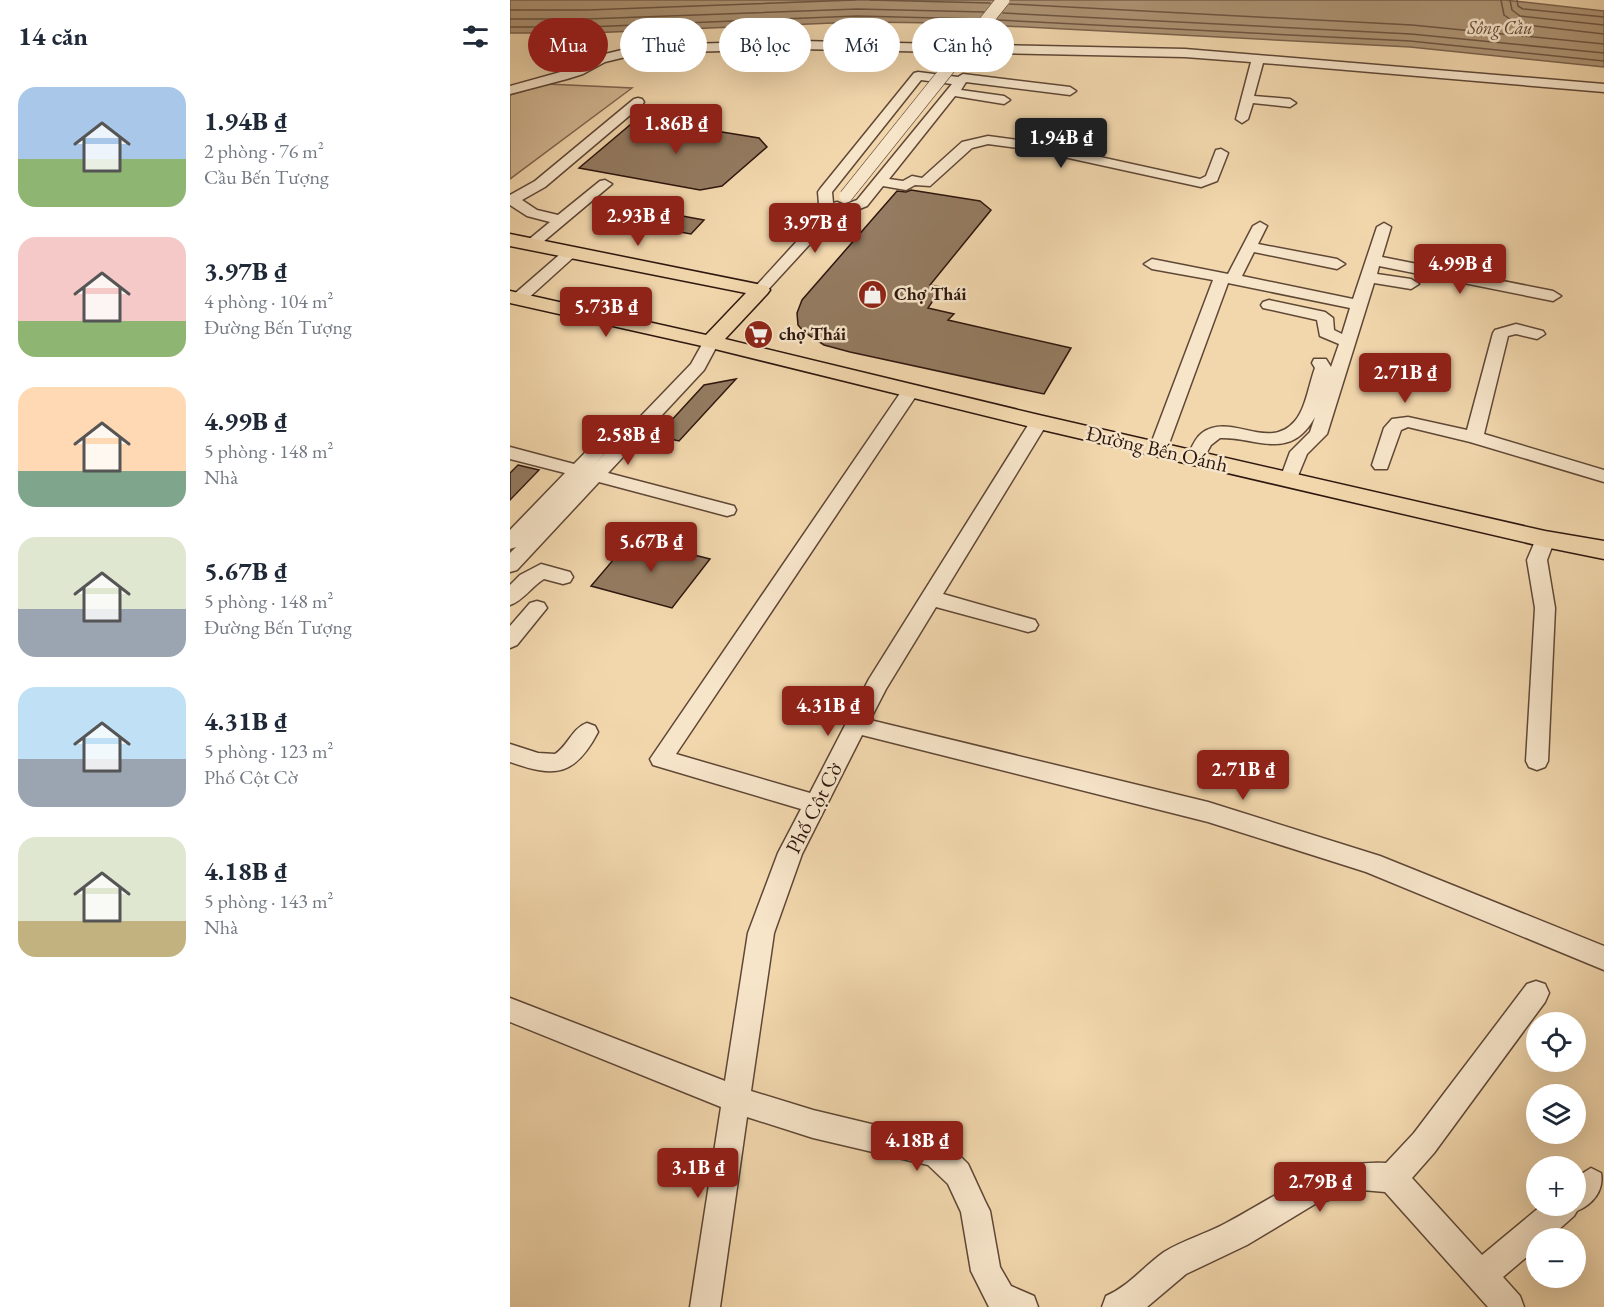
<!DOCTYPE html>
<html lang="vi">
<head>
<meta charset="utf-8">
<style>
	:root { --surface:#fff; --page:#f2f2f3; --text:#1f2937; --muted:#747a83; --accent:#8f2418 }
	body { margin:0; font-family:"EB Garamond",serif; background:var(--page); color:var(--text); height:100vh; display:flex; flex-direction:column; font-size:22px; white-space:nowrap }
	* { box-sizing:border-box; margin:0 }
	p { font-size:20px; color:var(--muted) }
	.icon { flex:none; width:33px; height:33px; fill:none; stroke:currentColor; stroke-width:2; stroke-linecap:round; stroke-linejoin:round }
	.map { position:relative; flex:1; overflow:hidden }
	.side { display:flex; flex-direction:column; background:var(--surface); width:510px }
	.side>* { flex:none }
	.guide { position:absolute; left:18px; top:18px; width:570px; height:54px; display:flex; gap:12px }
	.fabs { position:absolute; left:1016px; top:1012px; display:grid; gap:12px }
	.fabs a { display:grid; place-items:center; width:60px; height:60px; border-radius:50%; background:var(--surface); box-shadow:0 6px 24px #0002; font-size:30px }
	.price { position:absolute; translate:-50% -51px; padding:0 14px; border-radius:6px; background:var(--accent); color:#fff; font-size:20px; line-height:39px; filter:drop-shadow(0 2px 3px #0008) }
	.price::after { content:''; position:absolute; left:50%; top:36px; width:18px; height:14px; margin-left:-9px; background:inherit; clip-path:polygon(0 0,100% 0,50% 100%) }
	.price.on { background:#222; color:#fff }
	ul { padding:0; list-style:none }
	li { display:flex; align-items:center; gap:18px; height:150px; padding:0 18px }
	li span { display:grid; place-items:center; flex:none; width:168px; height:120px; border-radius:18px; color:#555 }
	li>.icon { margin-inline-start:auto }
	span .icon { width:72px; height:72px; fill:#fffc; stroke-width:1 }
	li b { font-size:26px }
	h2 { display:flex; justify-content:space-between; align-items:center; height:72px; padding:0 18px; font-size:26px }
	.pill { padding:0 21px; border-radius:27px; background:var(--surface); box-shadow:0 6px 24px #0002; font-size:21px; line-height:54px }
	.pill.on { background:var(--accent); color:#fff }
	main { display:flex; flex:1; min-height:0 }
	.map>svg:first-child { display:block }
	.green { fill:#d1b692; stroke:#806650; stroke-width:1.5 }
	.water { fill:#af9677; stroke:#7b634d; stroke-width:1.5 }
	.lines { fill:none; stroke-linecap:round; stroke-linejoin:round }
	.shore { stroke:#6e5643; stroke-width:1.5 }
	.building { fill:#947b61; stroke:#2e170f; stroke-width:1.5 }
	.minor-casing { stroke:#5f4736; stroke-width:3 }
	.major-casing { stroke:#2e170f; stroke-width:3 }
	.minor { fill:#f7e5ca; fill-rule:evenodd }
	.major { fill:#f2d7ad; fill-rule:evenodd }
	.minor-bridge-casing { stroke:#5f4736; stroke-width:14; stroke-linecap:butt }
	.minor-bridge { stroke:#f7e5ca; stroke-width:13 }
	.labels { text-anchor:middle; stroke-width:5; stroke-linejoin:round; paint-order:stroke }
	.far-water-label { font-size:18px; font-style:italic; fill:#624a39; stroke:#f7e5ca }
	.far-poi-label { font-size:18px; font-weight:bold; fill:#2e170f; stroke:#f7e5ca; text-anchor:start }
	.street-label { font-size:21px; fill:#2e170f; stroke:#f7e5ca }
</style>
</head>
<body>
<main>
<section class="side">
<h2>14 căn<svg class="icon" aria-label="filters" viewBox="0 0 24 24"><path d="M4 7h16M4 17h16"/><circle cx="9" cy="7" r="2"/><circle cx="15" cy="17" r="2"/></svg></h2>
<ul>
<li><span style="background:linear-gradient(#a9c7e8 60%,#8fb573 0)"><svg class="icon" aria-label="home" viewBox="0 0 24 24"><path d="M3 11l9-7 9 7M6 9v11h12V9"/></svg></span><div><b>1.94B ₫</b><p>2 phòng · 76 m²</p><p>Cầu Bến Tượng</p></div></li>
<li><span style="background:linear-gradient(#f6c9c9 70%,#8fb573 0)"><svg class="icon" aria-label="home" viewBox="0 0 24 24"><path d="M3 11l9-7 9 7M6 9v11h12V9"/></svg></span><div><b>3.97B ₫</b><p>4 phòng · 104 m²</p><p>Đường Bến Tượng</p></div></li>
<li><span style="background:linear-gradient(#ffd9b3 70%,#7fa58c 0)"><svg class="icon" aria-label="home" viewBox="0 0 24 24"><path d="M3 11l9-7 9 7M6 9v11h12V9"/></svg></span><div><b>4.99B ₫</b><p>5 phòng · 148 m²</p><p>Nhà</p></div></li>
<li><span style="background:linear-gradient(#dfe7d0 60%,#9aa5b1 0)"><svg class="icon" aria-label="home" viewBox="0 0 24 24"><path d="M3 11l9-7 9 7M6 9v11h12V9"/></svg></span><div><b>5.67B ₫</b><p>5 phòng · 148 m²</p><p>Đường Bến Tượng</p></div></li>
<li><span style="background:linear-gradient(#bfe0f5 60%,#9aa5b1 0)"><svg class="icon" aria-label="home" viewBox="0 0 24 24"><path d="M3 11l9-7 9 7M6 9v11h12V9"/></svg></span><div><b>4.31B ₫</b><p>5 phòng · 123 m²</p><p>Phố Cột Cờ</p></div></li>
<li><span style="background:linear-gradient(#dfe7d0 70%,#c2b280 0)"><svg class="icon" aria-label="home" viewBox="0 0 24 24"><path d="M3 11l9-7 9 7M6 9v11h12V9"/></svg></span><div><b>4.18B ₫</b><p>5 phòng · 143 m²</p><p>Nhà</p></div></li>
</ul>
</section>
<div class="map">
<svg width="1094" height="1307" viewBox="0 0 1094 1307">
	<rect width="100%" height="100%" fill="#f2d7ad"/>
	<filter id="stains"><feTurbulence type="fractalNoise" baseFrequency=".00333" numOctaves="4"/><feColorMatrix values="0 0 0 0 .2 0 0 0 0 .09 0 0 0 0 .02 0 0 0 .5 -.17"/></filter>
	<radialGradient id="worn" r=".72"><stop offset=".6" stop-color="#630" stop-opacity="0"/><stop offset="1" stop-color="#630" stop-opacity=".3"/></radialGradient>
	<polygon class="green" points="37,84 122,88 0,179 0,95"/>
	<polygon class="water" points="0,0 995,0 1094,11 1094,67 900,47 437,23 347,22 78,33 0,33"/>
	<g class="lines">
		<g class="shore">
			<polyline points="360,0 480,3"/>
			<polyline points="991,0 994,15 1007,24 1094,34"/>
			<polyline points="1000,0 1002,10 1010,16 1094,25"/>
			<polyline points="1007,0 1008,6 1013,9 1094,17"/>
			<polyline points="499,4 902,25 1094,44"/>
			<polyline points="0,10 77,10 345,0"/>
			<polyline points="493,13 901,34 1094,53"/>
			<polyline points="0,19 77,19 347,9 474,12"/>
			<polyline points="487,20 900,41 1094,61"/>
			<polyline points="0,27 77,27 347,16 468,19"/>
		</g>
	</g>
	<g class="building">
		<polygon points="144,121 249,138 257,147 212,186 190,190 69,168 120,125"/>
		<polygon points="401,190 470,201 481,210 420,285 432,287 418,308 444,314 438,320 561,348 534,394 340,352 314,345 294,332 288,325 287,313 292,300 387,191 396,192"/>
		<polygon points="167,215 194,220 181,234 153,229"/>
		<polygon points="226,379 169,441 147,436 194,385"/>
		<polygon points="8,465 29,470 0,500 0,473"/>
		<polygon points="121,539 200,559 162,608 81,586"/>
	</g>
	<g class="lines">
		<defs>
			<g id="minor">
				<polygon points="289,41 675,49 1094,84 1094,92 753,63 744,96 780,99 786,103 780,107 743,103 738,119 732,123 726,119 741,62 675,57 289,49 132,53 95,62 73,74 57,79 0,94 0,86 65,68 87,56 132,45"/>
				<path d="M408,72L448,77L453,74L560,87L566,91L560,95L456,82L451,90L494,96L500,100L494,104L445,96L379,179L393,181L402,176L412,178L452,142L478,136L522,142L690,179L696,176L706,150L711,149L718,153L707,181L691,187L522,150L478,144L462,148L420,186L405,185L396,190L373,186L357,206L322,220L255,293H245L242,290L245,287L310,216L308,192L310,189L404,73ZM411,80L442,84L347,200L334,205L327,202L323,203L322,192Z"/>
				<polygon points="128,98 132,99 134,102 132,105 35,187 12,200 27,210 48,215 90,181 95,180 102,184 27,247 17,247 15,244 17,241 40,222 17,216 0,205 0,195 25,181 124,99"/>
				<path d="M750,222L757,226L748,244L827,259L835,264L827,269L744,252L732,276L843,299L867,227L874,223L881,227L872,257L1043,291L1051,296L1043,301L869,266L867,274L901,279L909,284L901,289L864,283L817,434L797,454L785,483H773L770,479L780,452L800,432L805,417C780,462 747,437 710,438L701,445L692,461H680L677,457C681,449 685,438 692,433C720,412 759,452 785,421C796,408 799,384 805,368L802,363L804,359H816L821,367L829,344L810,336L807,320L753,308L751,305L753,302L759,300L815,312L823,318L824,330L832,334L840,308L718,283L657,449L654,453H642L639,449L703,280L642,269L634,264L642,259L718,274L743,226Z"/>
				<polygon points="61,248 68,252 66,255 14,302 2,302 0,299 2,296 56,249"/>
				<polygon points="1006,324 1033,331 1035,334 1027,339 1006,334 998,336 974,434 1094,470 1094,482 960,442 898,427 891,430 877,469 865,469 862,465 874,428 882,419 898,417 957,430 983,333 985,330"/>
				<polygon points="201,337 209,342 194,370 98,473 224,506 226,510 224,514 217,516 89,482 7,570 0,572 0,553 6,547 0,549 0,530 55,473 0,459 0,447 64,464 103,424 115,424 118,428 115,432 81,468 181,364 195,339"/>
				<polygon points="401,385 407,386 410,390 166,754 300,793 359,679 520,422 523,418 535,418 538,422 433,594 525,620 528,625 525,630 518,632 426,607 376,689 360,720 698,802 870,856 1094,946 1094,970 856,872 698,822 352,735 292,854 264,933 241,1091 303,1110 436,1142 458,1164 475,1201 480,1211 490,1267 501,1286 524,1296 528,1307 479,1307 461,1271 451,1212 438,1184 418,1165 303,1138 237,1117 210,1307 180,1307 211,1107 0,1022 0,998 215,1081 238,933 268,853 291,809 143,765 140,759 395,386"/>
				<polygon points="1035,532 1042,534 1045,539 1037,560 1045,608 1038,761 1035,767 1027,770 1019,767 1016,761 1025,608 1017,560 1028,534"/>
				<path d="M31,564L60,572L63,577L60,582L53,584L34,579C22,586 13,601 0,605V585L10,575Z"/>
				<polygon points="27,601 34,603 37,608 7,645 0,648 0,626 20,603"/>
				<path d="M77,723L85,726L88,732C65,776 45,778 0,762V744L28,753L45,754C58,746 62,728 77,723Z"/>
				<path d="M1026,981L1035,984L1039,993L1035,1002L924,1153L902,1178L972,1255L1031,1206H1065V1178L1081,1168L1091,1173C1094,1191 1083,1204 1067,1211L1064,1216L1038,1239H1026V1249L993,1277L1010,1296L1014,1307H978L875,1192L852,1190L805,1204L737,1245L676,1274L637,1307H592L596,1296C619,1286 634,1266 654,1252C673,1240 696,1234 716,1223C769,1195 813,1159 876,1163L904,1133L1017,984Z"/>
			</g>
			<polygon id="major" points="0,234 257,286 260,290 257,294 215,339 529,415 1035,531 1094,541 1094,559 1035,547 529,429 201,348 0,303 0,291 196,335 236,293 0,246"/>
		</defs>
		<use href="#minor" class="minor-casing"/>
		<use href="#major" class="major-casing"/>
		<use href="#minor" class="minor"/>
		<use href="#major" class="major"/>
		<defs>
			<polyline id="minor-bridge" points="336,196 493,0"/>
		</defs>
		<use href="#minor-bridge" class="minor-bridge-casing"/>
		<use href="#minor-bridge" class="minor-bridge"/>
	</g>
	<defs>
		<symbol id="shop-disc" viewBox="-11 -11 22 22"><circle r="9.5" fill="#8f2418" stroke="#f7e5ca"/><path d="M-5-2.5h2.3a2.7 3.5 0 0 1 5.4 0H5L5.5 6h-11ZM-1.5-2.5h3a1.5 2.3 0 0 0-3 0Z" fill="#fff"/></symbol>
		<symbol id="supermarket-disc" viewBox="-11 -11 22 22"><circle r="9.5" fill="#8f2418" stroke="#f7e5ca"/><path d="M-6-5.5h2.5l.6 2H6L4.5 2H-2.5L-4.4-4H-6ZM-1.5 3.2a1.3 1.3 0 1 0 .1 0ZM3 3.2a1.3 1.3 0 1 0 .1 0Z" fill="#fff"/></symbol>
	</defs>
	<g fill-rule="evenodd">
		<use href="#shop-disc" x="346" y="278" width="33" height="33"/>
		<use href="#supermarket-disc" x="232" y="318" width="33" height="33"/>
	</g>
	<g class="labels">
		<g class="far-water-label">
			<text x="990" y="34">Sông Cầu</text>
		</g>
		<g class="far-poi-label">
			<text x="384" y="300">Chợ Thái</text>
			<text x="269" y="340">chợ Thái</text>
		</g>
		<g class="street-label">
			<text transform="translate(647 449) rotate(13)" y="7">Đường Bến Oánh</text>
			<text transform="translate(304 808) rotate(-63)" y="7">Phố Cột Cờ</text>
		</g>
	</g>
	<rect width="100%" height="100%" filter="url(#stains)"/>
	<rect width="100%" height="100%" fill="url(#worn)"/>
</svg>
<div class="fabs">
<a><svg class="icon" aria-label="locate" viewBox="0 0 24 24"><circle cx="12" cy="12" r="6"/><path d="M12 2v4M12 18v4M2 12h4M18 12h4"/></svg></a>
<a><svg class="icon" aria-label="layers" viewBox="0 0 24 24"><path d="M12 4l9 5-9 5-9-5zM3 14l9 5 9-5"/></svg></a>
<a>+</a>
<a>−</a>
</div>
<b class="price" style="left:166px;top:155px">1.86B ₫</b>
<b class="price on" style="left:551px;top:169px">1.94B ₫</b>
<b class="price" style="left:128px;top:247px">2.93B ₫</b>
<b class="price" style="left:305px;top:254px">3.97B ₫</b>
<b class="price" style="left:950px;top:295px">4.99B ₫</b>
<b class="price" style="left:96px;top:338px">5.73B ₫</b>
<b class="price" style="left:895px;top:404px">2.71B ₫</b>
<b class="price" style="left:118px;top:466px">2.58B ₫</b>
<b class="price" style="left:141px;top:573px">5.67B ₫</b>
<b class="price" style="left:318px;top:737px">4.31B ₫</b>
<b class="price" style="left:733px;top:801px">2.71B ₫</b>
<b class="price" style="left:407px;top:1172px">4.18B ₫</b>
<b class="price" style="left:188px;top:1199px">3.1B ₫</b>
<b class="price" style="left:810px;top:1213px">2.79B ₫</b>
<div class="guide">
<a class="pill on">Mua</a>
<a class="pill">Thuê</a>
<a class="pill">Bộ lọc</a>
<a class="pill">Mới</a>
<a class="pill">Căn hộ</a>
</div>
</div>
</main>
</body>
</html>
